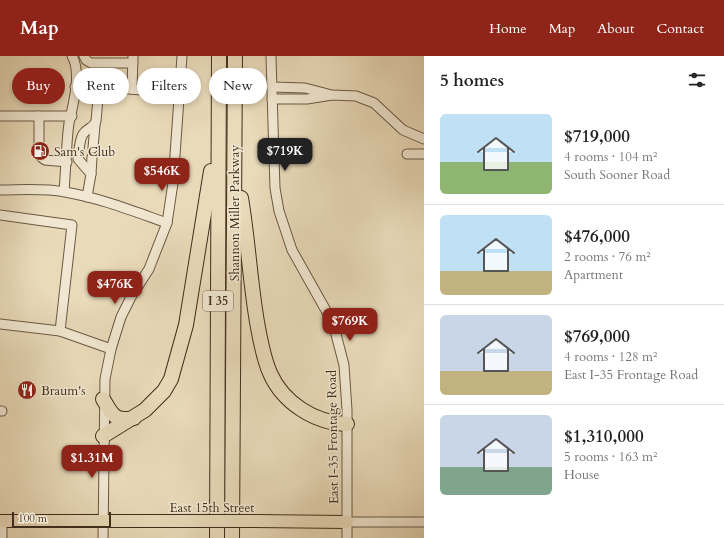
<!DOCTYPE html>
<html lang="en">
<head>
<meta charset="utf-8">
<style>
	:root { --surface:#fff; --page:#f6f6f6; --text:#202124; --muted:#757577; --line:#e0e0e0; --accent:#8f2418 }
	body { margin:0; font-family:Cardo,serif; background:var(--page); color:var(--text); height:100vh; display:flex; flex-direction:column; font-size:15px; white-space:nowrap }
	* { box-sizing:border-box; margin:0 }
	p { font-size:13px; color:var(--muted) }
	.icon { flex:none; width:22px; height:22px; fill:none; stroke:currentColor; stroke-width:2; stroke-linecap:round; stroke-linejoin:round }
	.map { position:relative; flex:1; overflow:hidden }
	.details { display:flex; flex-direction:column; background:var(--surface); width:300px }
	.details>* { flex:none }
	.top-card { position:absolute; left:12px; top:12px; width:352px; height:36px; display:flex; gap:8px }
	.scale { position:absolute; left:12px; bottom:10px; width:99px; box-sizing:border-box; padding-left:4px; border:2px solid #412e1b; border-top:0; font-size:11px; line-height:14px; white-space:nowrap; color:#412e1b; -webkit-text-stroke:3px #f1e7d2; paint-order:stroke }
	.price { position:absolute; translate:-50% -34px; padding:0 9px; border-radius:8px; background:var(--accent); color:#fff; font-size:13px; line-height:26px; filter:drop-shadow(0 1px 2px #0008) }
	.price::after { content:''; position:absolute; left:50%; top:24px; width:12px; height:9px; margin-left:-6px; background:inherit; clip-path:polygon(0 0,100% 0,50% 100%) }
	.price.current { background:#222; color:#fff }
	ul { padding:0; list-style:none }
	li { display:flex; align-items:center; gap:12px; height:100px; padding:0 16px }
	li+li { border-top:1px solid var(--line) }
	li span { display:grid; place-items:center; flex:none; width:112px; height:80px; border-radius:6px; color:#555 }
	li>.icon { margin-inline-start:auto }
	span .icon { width:48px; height:48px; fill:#fffc; stroke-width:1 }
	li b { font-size:17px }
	h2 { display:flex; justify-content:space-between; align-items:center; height:48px; padding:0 16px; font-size:17px }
	.pill { padding:0 14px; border-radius:18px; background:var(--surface); box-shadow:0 2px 6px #0003; font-size:14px; line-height:36px }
	.pill.current { background:var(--accent); color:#fff }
	header { display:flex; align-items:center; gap:24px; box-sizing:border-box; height:56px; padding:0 20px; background:var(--accent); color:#fff }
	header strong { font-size:19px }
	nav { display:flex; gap:22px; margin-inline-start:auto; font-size:14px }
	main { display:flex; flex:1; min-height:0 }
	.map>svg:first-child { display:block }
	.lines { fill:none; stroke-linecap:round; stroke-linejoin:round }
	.minor-casing { stroke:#6b5942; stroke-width:11 }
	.major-casing { stroke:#412e1b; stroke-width:14 }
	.highway-casing { stroke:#412e1b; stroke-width:16 }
	.minor { stroke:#f1e7d2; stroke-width:9 }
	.major { stroke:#e9dab9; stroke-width:12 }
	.highway { stroke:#e9dab9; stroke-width:14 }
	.major-bridge-casing { stroke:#412e1b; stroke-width:14; stroke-linecap:butt }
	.major-bridge { stroke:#e9dab9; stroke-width:12 }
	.labels { text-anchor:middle; stroke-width:3; stroke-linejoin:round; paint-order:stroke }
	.shield { fill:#f1e7d2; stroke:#766652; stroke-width:1 }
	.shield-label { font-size:12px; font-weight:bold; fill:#412e1b }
	.poi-label { font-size:13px; fill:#412e1b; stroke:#f1e7d2; text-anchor:start }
	.street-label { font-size:13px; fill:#412e1b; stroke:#f1e7d2 }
</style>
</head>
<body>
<header>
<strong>Map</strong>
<nav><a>Home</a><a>Map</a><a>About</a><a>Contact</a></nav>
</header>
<main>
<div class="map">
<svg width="424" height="482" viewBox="0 0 424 482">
	<rect width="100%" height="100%" fill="#e9dab9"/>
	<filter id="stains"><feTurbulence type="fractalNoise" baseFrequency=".005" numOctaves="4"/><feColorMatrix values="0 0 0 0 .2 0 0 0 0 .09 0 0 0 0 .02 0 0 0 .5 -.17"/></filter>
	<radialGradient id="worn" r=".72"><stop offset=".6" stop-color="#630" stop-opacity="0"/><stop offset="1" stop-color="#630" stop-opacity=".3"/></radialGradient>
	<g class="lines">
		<defs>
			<g id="minor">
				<polyline points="84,0 86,4 91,7 133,7"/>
				<polyline points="271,0 274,102 275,132 279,155 292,194 333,267 344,309 347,354 347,482"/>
				<polyline points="75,31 116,32 179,37"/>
				<polyline points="272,31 305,32 328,38"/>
				<polyline points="132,33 133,0"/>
				<polyline points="272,43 307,43 332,39 356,40 374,47 403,74 424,83"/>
				<polyline points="0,60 72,60"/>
				<polyline points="39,60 39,89"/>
				<polyline points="93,92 95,69"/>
				<polyline points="407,98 424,98"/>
				<polyline points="41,101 45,104 67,106"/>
				<polyline points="91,118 92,101"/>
				<path d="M0,134C21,134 43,132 65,136C100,142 133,155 167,167"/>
				<path d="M64,135C66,113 66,89 69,67C73,49 82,17 72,0"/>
				<path d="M87,141L91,118L78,103C79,95 79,85 83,78C87,72 94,72 96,65L99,31"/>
				<polyline points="0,159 72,169 60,275"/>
				<polyline points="0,268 60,275 111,293"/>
				<polyline points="0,355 2,355"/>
				<polyline points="2,465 2,482"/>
				<polyline points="347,466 424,466"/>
				<polyline points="103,482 105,323 111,293 121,261 131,241 149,213 167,167 173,127 182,0"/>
			</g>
			<g id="major">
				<polyline points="0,465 191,465"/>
				<polyline points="255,465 347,466"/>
			</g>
			<g id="highway">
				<path d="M241,142C248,183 250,225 257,266C260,283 263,301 270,317C283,347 315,367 347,368"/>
				<path d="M103,343C112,359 115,366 134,362"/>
				<polyline points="103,380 145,354 164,335 171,323 186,269 211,115"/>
				<polyline points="217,482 219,0"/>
				<polyline points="232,482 235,0"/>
			</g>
		</defs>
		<use href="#minor" class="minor-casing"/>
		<use href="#major" class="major-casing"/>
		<use href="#highway" class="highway-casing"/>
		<use href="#minor" class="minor"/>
		<use href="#major" class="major"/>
		<use href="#highway" class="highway"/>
		<defs>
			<polyline id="major-bridge" points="191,465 255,465"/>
		</defs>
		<use href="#major-bridge" class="major-bridge-casing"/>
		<use href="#major-bridge" class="major-bridge"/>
	</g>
	<defs>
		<symbol id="fuel-disc" viewBox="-11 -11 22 22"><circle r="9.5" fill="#8f2418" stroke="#f1e7d2"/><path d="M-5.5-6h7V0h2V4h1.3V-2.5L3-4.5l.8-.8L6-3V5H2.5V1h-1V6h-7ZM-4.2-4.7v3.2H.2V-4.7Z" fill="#fff"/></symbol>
		<symbol id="restaurant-disc" viewBox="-11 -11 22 22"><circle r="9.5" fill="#8f2418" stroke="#f1e7d2"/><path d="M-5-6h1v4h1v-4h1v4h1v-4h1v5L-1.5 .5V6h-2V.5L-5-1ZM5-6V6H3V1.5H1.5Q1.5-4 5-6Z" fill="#fff"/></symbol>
	</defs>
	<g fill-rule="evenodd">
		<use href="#fuel-disc" x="29" y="84" width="22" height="22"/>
		<use href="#restaurant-disc" x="16" y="323" width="22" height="22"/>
	</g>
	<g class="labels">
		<rect class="shield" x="203" y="235" width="30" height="20" rx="3"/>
		<g class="shield-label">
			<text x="218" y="249">I 35</text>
		</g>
		<g class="poi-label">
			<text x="54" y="100">Sam's Club</text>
			<text x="41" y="339">Braum's</text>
		</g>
		<g class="street-label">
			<text transform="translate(234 157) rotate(-90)" y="5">Shannon Miller Parkway</text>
			<text transform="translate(332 381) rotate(-91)" y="5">East I-35 Frontage Road</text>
			<text x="212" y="456">East 15th Street</text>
		</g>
	</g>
	<rect width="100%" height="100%" filter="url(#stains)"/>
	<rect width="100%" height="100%" fill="url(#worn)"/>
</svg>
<div class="scale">100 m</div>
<b class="price current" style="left:285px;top:116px">$719K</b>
<b class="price" style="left:162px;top:136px">$546K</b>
<b class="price" style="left:115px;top:249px">$476K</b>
<b class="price" style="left:350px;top:286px">$769K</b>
<b class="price" style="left:92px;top:423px">$1.31M</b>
<div class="top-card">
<a class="pill current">Buy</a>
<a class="pill">Rent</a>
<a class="pill">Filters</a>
<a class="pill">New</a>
</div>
</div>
<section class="details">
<h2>5 homes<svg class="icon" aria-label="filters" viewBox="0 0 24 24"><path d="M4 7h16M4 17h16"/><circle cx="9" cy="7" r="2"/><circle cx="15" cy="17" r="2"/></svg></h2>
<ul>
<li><span style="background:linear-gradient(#bfe0f5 60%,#8fb573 0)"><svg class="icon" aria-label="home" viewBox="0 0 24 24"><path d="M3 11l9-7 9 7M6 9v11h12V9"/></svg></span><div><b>$719,000</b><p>4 rooms · 104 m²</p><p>South Sooner Road</p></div></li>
<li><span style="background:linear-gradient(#bfe0f5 70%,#c2b280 0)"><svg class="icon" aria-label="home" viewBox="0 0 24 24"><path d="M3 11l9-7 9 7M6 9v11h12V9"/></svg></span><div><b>$476,000</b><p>2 rooms · 76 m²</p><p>Apartment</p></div></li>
<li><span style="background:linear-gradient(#c9d6e8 70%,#c2b280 0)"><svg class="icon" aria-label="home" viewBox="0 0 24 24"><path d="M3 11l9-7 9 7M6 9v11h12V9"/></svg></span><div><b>$769,000</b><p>4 rooms · 128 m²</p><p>East I-35 Frontage Road</p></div></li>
<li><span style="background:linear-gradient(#c9d6e8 65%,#7fa58c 0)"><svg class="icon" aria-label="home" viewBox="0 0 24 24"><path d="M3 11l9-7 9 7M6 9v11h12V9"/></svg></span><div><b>$1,310,000</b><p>5 rooms · 163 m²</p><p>House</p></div></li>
</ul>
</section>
</main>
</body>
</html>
